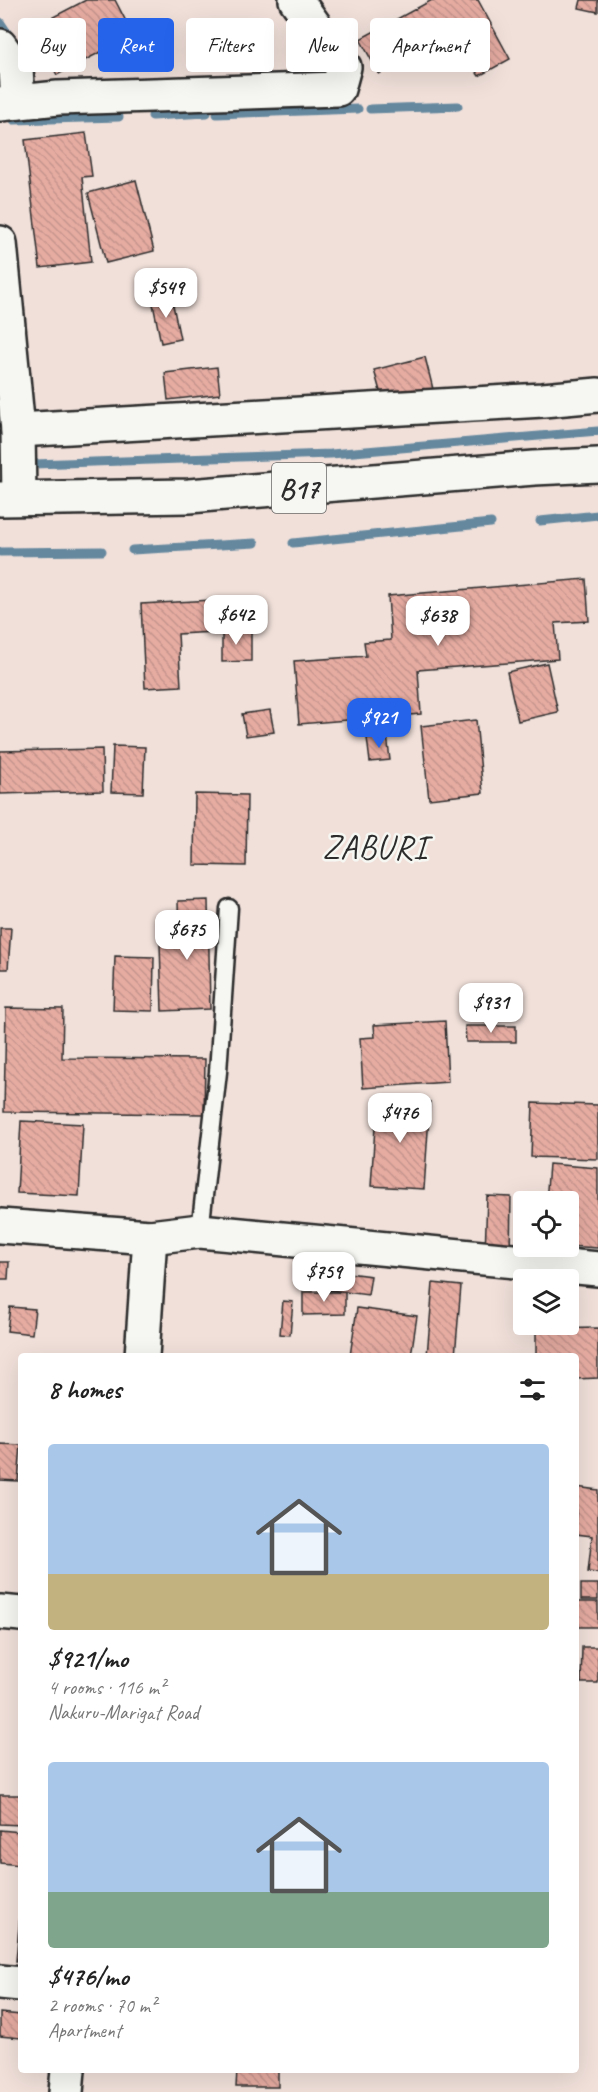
<!DOCTYPE html>
<html lang="en">
<head>
<meta charset="utf-8">
<style>
	:root { --surface:#fff; --page:#f6f6f6; --text:#222; --muted:#767676; --accent:#2563eb }
	body { margin:0; font-family:Caveat,sans-serif; background:var(--page); color:var(--text); height:100vh; display:flex; flex-direction:column; font-size:22px; white-space:nowrap }
	* { box-sizing:border-box; margin:0 }
	p { font-size:20px; color:var(--muted) }
	.icon { flex:none; width:33px; height:33px; fill:none; stroke:currentColor; stroke-width:2; stroke-linecap:round; stroke-linejoin:round }
	.map { position:relative; flex:1; overflow:hidden }
	.panel { position:absolute; left:18px; top:1353px; width:561px; height:720px; display:flex; flex-direction:column; background:var(--surface); border-radius:6px; box-shadow:0 6px 24px #0002 }
	.panel>* { flex:none }
	.banner { position:absolute; left:18px; top:18px; width:562px; height:54px; display:flex; gap:12px }
	.fabs { position:absolute; left:513px; top:1191px; display:grid; gap:12px }
	.fabs a { display:grid; place-items:center; width:66px; height:66px; border-radius:6px; background:var(--surface); box-shadow:0 6px 24px #0002; font-size:30px }
	.price { position:absolute; translate:-50% -51px; padding:0 14px; border-radius:12px; background:#fff; color:#222; font-size:20px; line-height:39px; filter:drop-shadow(0 2px 3px #0008) }
	.price::after { content:''; position:absolute; left:50%; top:36px; width:18px; height:14px; margin-left:-9px; background:inherit; clip-path:polygon(0 0,100% 0,50% 100%) }
	.price.on { background:var(--accent); color:#fff }
	ul { padding:0; list-style:none }
	li { display:grid; align-content:center; gap:12px; height:318px; padding:0 30px }
	li span { display:grid; place-items:center; height:186px; border-radius:6px; color:#555 }
	li>.icon { margin-inline-start:auto }
	span .icon { width:108px; height:108px; fill:#fffc; stroke-width:1 }
	li b { font-size:26px }
	h2 { display:flex; justify-content:space-between; align-items:center; height:72px; padding:0 30px; font-size:26px }
	.chip { padding:0 21px; border-radius:6px; background:var(--surface); box-shadow:0 6px 24px #0002; font-size:21px; line-height:54px }
	.chip.on { background:var(--accent); color:#fff }
	.map>svg:first-child { display:block }
	.lines { fill:none; stroke-linecap:round; stroke-linejoin:round }
	.stream { stroke:#65889e; stroke-width:9 }
	.building { fill:url(#building-back-hatch); stroke:#2b2b2b; stroke-width:1.5 }
	.service-casing { stroke:#2b2b2b; stroke-width:21 }
	.minor-casing { stroke:#2b2b2b; stroke-width:38 }
	.primary-casing { stroke:#2b2b2b; stroke-width:38 }
	.service { stroke:#f6f6f2; stroke-width:16 }
	.minor { stroke:#f6f6f2; stroke-width:33 }
	.primary { stroke:#f6f6f2; stroke-width:33 }
	.labels { text-anchor:middle; stroke-width:5; stroke-linejoin:round; paint-order:stroke }
	.shield { fill:#f6f6f2; stroke:#686867; stroke-width:1.5 }
	.shield-label { font-size:28px; font-weight:bold; fill:#2b2b2b }
	.quarter-label { font-size:33px; letter-spacing:1.5px; fill:#2b2b2b; stroke:#f6f6f2 }
</style>
</head>
<body>
<div class="map">
<svg width="598" height="2092" viewBox="0 0 598 2092">
	<defs>
		<pattern id="building-back-hatch" width="6" height="6" patternUnits="userSpaceOnUse" patternTransform="scale(1.5)"><rect width="6" height="6" fill="#e6aca2"/><path d="M-1 5l2 2M0 0l6 6M5-1l2 2" fill="none" stroke="#c5948c"/></pattern>
	</defs>
	<rect width="100%" height="100%" fill="#f1e0da"/>
	<filter id="ink" filterUnits="userSpaceOnUse"><feTurbulence type="fractalNoise" baseFrequency=".0167" numOctaves="2"/><feDisplacementMap in="SourceGraphic" scale="12" xChannelSelector="R" yChannelSelector="G"/><feConvolveMatrix kernelMatrix="1 2 1 2 8 2 1 2 1" color-interpolation-filters="sRGB"/></filter>
	<g filter="url(#ink)">
		<g class="lines">
			<g class="stream">
				<polyline points="0,22 12,40"/>
				<polyline points="370,109 458,106"/>
				<polyline points="217,114 358,109"/>
				<polyline points="152,116 207,113"/>
				<polyline points="14,120 119,117"/>
				<polyline points="34,464 331,454 598,431"/>
				<polyline points="540,521 598,515"/>
				<polyline points="293,543 491,523"/>
				<polyline points="132,550 255,543"/>
				<polyline points="0,552 102,551"/>
			</g>
		</g>
		<g class="building">
			<polygon points="86,0 115,0 133,35 57,75 32,28"/>
			<polygon points="432,0 478,0 510,59 479,76 471,64 463,68 449,42 422,56 419,52 379,74 360,39"/>
			<polygon points="581,0 598,0 598,12 579,8"/>
			<polygon points="86,133 92,176 82,177 91,262 40,268 25,140"/>
			<polygon points="136,180 154,251 106,263 88,193"/>
			<polygon points="171,295 180,339 161,343 152,299"/>
			<polygon points="425,357 433,389 383,402 374,370"/>
			<polygon points="217,367 220,394 168,400 165,373"/>
			<polygon points="586,579 589,621 555,623 558,659 418,670 421,714 299,724 294,661 366,656 364,642 391,640 388,596"/>
			<polygon points="212,600 214,632 178,634 181,686 145,688 141,604"/>
			<polygon points="222,630 251,630 251,661 222,662"/>
			<polygon points="547,663 558,712 518,721 507,672"/>
			<polygon points="270,710 274,732 246,736 242,714"/>
			<polygon points="476,720 483,793 429,799 421,726"/>
			<polygon points="387,735 390,760 370,762 367,738"/>
			<polygon points="113,746 145,747 143,793 111,792"/>
			<polygon points="102,749 103,791 0,794 0,751"/>
			<polygon points="195,794 247,795 246,866 194,865"/>
			<polygon points="208,900 210,1009 162,1011 160,943 179,942 178,901"/>
			<polygon points="0,928 11,928 8,969 0,969"/>
			<polygon points="115,956 154,957 153,1011 113,1010"/>
			<polygon points="6,1008 63,1009 62,1058 205,1059 204,1114 4,1112"/>
			<polygon points="445,1021 448,1082 363,1088 360,1038 375,1037 374,1025"/>
			<polygon points="465,1026 516,1026 516,1042 466,1042"/>
			<polygon points="377,1098 430,1102 424,1189 371,1186"/>
			<polygon points="533,1103 598,1105 598,1159 531,1157"/>
			<polygon points="21,1121 83,1124 79,1196 17,1193"/>
			<polygon points="549,1164 598,1168 598,1248 568,1246 568,1202 546,1202"/>
			<polygon points="487,1196 511,1197 510,1255 485,1254"/>
			<polygon points="0,1262 9,1262 8,1279 0,1279"/>
			<polygon points="317,1269 371,1276 368,1295 315,1288"/>
			<polygon points="433,1283 461,1286 455,1356 427,1356"/>
			<polygon points="303,1292 345,1292 345,1314 303,1315"/>
			<polygon points="283,1301 293,1302 290,1335 280,1334"/>
			<polygon points="10,1307 35,1309 32,1334 7,1331"/>
			<polygon points="357,1308 417,1316 411,1356 350,1356"/>
			<polygon points="598,1328 598,1378 576,1379 576,1356 536,1356 536,1329"/>
			<polygon points="0,1444 21,1445 18,1481 0,1480"/>
			<polygon points="576,1487 598,1490 598,1573 588,1572 592,1536 576,1534"/>
			<rect x="581" y="1584" width="17" height="16"/>
			<polygon points="577,1602 598,1602 598,1627 576,1627"/>
			<polygon points="582,1647 598,1647 598,1683 581,1683"/>
			<polygon points="0,1795 21,1795 21,1825 0,1824"/>
			<polygon points="0,1830 21,1832 21,1865 0,1863"/>
			<polygon points="21,1902 21,1961 16,1961"/>
			<polygon points="0,2013 21,2015 21,2038 0,2036"/>
			<polygon points="237,2070 278,2070 278,2087 236,2087"/>
		</g>
		<g class="lines">
			<defs>
				<polyline id="service" points="200,1231 218,1072 229,908"/>
				<g id="minor">
					<polyline points="0,46 16,69 18,102"/>
					<polyline points="0,104 58,98 338,89 344,67 296,0"/>
					<polyline points="0,243 18,430 19,498"/>
					<polyline points="18,430 543,400 598,395"/>
					<polyline points="0,1226 150,1237 200,1231 598,1269"/>
					<polyline points="142,1356 150,1237"/>
					<polyline points="0,1612 21,1614"/>
					<polyline points="0,1982 21,1984"/>
					<polyline points="66,2092 68,2070"/>
				</g>
				<polyline id="primary" points="0,499 189,496 534,468 598,465"/>
			</defs>
			<use href="#service" class="service-casing"/>
			<use href="#minor" class="minor-casing"/>
			<use href="#primary" class="primary-casing"/>
			<use href="#service" class="service"/>
			<use href="#minor" class="minor"/>
			<use href="#primary" class="primary"/>
		</g>
	</g>
	<g class="labels">
		<rect class="shield" x="272" y="463" width="54" height="50" rx="4.5"/>
		<g class="shield-label">
			<text x="299" y="498">B17</text>
		</g>
		<g class="quarter-label">
			<text x="375" y="858">ZABURI</text>
		</g>
	</g>
</svg>
<div class="fabs">
<a><svg class="icon" aria-label="locate" viewBox="0 0 24 24"><circle cx="12" cy="12" r="6"/><path d="M12 2v4M12 18v4M2 12h4M18 12h4"/></svg></a>
<a><svg class="icon" aria-label="layers" viewBox="0 0 24 24"><path d="M12 4l9 5-9 5-9-5zM3 14l9 5 9-5"/></svg></a>
</div>
<b class="price" style="left:166px;top:319px">$549</b>
<b class="price" style="left:236px;top:646px">$642</b>
<b class="price" style="left:438px;top:647px">$638</b>
<b class="price on" style="left:379px;top:749px">$921</b>
<b class="price" style="left:187px;top:961px">$675</b>
<b class="price" style="left:491px;top:1034px">$931</b>
<b class="price" style="left:400px;top:1144px">$476</b>
<b class="price" style="left:324px;top:1303px">$759</b>
<div class="banner">
<a class="chip">Buy</a>
<a class="chip on">Rent</a>
<a class="chip">Filters</a>
<a class="chip">New</a>
<a class="chip">Apartment</a>
</div>
<section class="panel">
<h2>8 homes<svg class="icon" aria-label="filters" viewBox="0 0 24 24"><path d="M4 7h16M4 17h16"/><circle cx="9" cy="7" r="2"/><circle cx="15" cy="17" r="2"/></svg></h2>
<ul>
<li><span style="background:linear-gradient(#a9c7e8 70%,#c2b280 0)"><svg class="icon" aria-label="home" viewBox="0 0 24 24"><path d="M3 11l9-7 9 7M6 9v11h12V9"/></svg></span><div><b>$921/mo</b><p>4 rooms · 116 m²</p><p>Nakuru-Marigat Road</p></div></li>
<li><span style="background:linear-gradient(#a9c7e8 70%,#7fa58c 0)"><svg class="icon" aria-label="home" viewBox="0 0 24 24"><path d="M3 11l9-7 9 7M6 9v11h12V9"/></svg></span><div><b>$476/mo</b><p>2 rooms · 70 m²</p><p>Apartment</p></div></li>
</ul>
</section>
</div>
</body>
</html>
